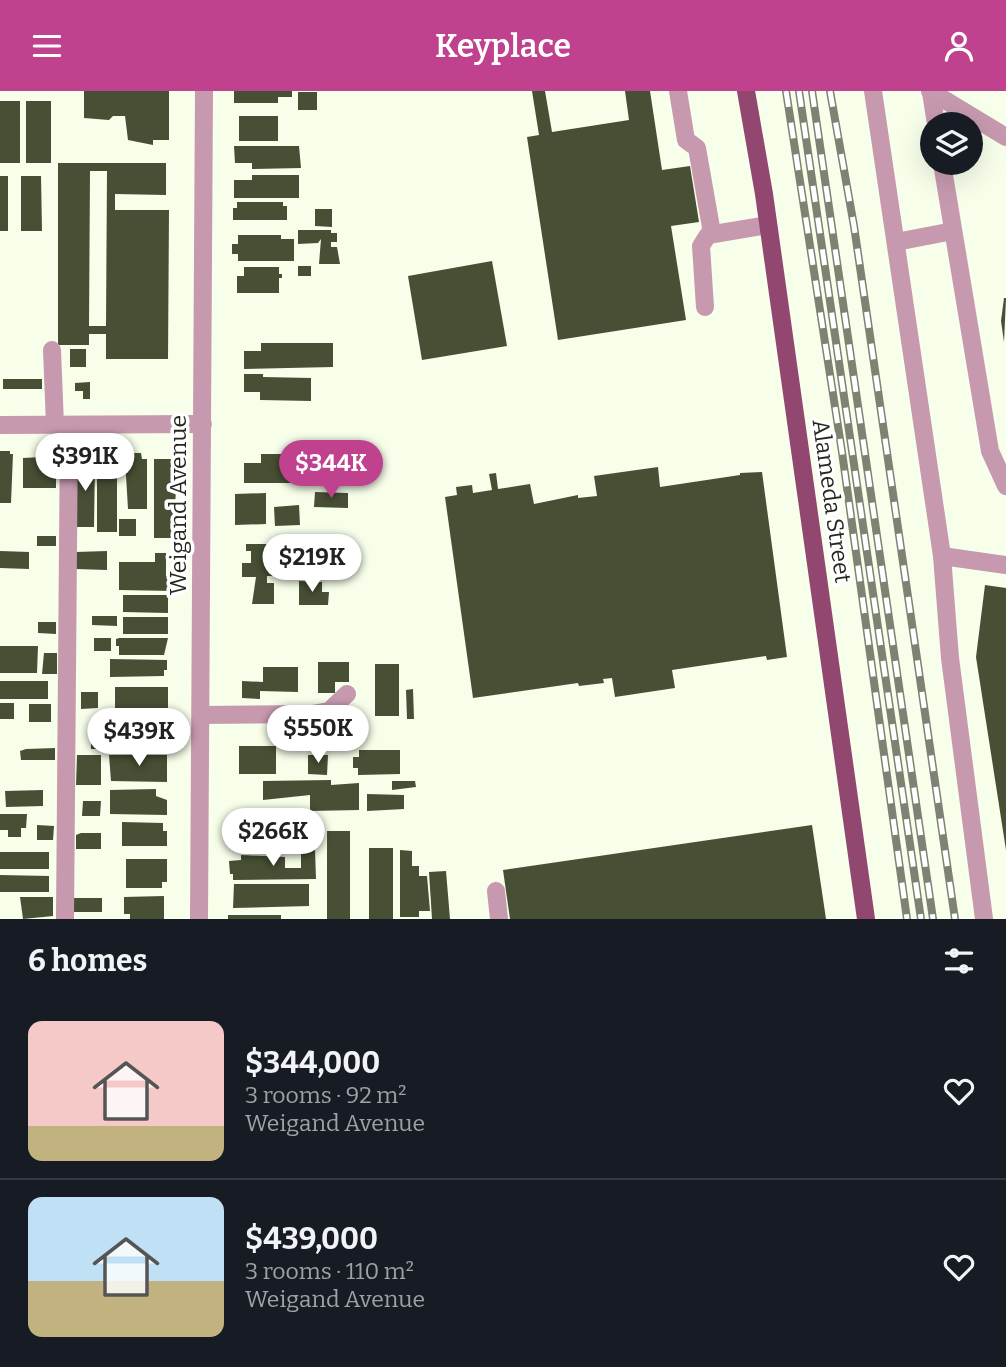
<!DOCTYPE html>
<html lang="en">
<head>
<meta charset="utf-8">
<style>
	:root { --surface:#171b24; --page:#242831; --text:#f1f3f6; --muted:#9ea1a6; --line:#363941; --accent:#c0418d }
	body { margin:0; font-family:Bitter,serif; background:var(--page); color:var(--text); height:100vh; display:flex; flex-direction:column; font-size:26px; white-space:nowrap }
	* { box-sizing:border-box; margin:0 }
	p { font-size:23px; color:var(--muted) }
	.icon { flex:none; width:38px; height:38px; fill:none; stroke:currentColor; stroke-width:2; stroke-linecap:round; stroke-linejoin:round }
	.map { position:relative; height:828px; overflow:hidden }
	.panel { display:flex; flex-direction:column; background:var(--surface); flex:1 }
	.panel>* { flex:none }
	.fabs { position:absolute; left:920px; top:21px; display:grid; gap:14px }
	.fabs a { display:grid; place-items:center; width:63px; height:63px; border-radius:50%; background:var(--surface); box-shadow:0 7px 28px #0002; font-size:35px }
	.price { position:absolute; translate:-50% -60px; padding:0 16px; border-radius:24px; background:#fff; color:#222; font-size:23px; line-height:46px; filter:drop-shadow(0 2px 4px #0008) }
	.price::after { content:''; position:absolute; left:50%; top:42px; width:21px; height:16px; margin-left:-10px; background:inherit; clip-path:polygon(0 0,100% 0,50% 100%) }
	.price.current { background:var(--accent); color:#fff }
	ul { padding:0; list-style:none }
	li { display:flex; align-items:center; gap:21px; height:175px; padding:0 28px }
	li+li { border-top:2px solid var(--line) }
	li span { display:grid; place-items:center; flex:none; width:196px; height:140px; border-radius:14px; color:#555 }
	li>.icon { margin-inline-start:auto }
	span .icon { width:84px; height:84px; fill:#fffc; stroke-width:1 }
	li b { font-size:30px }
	h2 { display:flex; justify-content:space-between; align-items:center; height:84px; padding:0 28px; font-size:30px }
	header { display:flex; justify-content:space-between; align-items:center; height:91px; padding:0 28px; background:var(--accent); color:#fff; font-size:32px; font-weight:600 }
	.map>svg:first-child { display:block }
	.building { fill:#475034; fill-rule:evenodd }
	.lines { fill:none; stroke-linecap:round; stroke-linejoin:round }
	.minor { stroke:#c699af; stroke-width:18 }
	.major { stroke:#924771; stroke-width:18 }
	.rail-casing { stroke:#7d8273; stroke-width:8 }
	.rail { stroke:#fff; stroke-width:5; stroke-dasharray:16; stroke-linecap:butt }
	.labels { text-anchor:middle; stroke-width:7; stroke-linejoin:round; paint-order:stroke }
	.street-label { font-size:23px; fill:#25291d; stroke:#fff }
</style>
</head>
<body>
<header><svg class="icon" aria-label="menu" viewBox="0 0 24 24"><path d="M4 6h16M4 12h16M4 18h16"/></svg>Keyplace<svg class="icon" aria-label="person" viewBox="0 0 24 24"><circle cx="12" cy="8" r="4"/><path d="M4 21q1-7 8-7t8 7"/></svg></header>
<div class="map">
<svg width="1006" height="828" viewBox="0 0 1006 828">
	<rect width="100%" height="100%" fill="#f7feea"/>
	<g class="building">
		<polygon points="84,0 169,0 169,49 153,49 153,54 128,49 125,25 113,25 109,29 84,27"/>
		<polygon points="234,0 292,0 292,6 278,6 278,12 234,12"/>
		<polygon points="532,0 545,0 552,41 629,29 625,0 650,0 662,79 690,75 699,131 671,135 686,229 558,249 527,46 539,44"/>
		<rect x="298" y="1" width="19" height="18"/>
		<rect x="0" y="10" width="20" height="62"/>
		<rect x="26" y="10" width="25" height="62"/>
		<rect x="239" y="25" width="39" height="25"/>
		<polygon points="234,55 299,55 301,77 252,78 252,72 235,72"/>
		<path d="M58,72H166V104L115,103V119H169L168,268H106V243H89V254H58ZM90,80H107L106,235H89Z"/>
		<polygon points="252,84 299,84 299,107 234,107 234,89 252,89"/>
		<rect x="0" y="85" width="8" height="55"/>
		<polygon points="21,85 41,85 42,140 21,140"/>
		<polygon points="237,111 283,111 283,115 287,115 287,129 233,129 233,117 237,117"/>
		<polygon points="315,118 332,118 332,136 315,135"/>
		<polygon points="298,139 331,139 331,142 337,142 337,151 331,151 331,156 337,156 340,173 319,173 321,148 318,152 298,153"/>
		<polygon points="238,144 281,144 281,148 294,148 294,170 238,170 238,163 232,163 232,153 238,153"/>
		<polygon points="492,170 507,255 422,269 408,185"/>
		<rect x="298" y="175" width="13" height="10"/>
		<polygon points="244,176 279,176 279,183 282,183 282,187 279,187 279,202 237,202 237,185 244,185"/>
		<polygon points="1004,207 1006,207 1004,251 1001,230"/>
		<polygon points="261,252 333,252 333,276 244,278 244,260 261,260"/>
		<rect x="70" y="258" width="16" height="18"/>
		<polygon points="244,283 263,283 263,286 311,287 311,310 260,309 260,301 244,301"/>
		<rect x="3" y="288" width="39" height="10"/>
		<polygon points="90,291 90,308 83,308 83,300 75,300 75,292"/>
		<polygon points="0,360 10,360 10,363 13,363 11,412 0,412"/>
		<polygon points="130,362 141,362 142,368 147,368 147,418 128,418 125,368 130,368"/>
		<polygon points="261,363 302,363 302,392 244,392 244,372 261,372"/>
		<polygon points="42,366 48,367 48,373 56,373 56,397 23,397 23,367"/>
		<polygon points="76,368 95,368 94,436 75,436"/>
		<polygon points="97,368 109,368 109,380 117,380 117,441 97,441"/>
		<polygon points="154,368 178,368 173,447 154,447"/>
		<polygon points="658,376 660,396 740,384 740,382 762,381 787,566 767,569 766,565 672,579 675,597 615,606 612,587 603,588 604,592 579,595 578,592 473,607 445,406 457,404 456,396 472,394 473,402 492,399 489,383 496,382 498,398 530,393 534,413 578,404 578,407 597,405 594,385"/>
		<polygon points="315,401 348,402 348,417 314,416"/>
		<polygon points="266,402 266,433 235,434 235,403"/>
		<polygon points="299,414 300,434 275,435 274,416"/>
		<rect x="119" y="428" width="17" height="17"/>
		<rect x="37" y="445" width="19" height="10"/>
		<polygon points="246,453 276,453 276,485 267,485 267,492 274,492 274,513 252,513 256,486 242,486 242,472 251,472 251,460 246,460"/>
		<polygon points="0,460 29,461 29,478 0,477"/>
		<polygon points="107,460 107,479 76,478 76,461"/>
		<polygon points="155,462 166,462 166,485 175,485 174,500 119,499 119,471 155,471"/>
		<polygon points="299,490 322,491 322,501 329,501 328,514 299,514"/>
		<polygon points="985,494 1006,497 1006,759 976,566"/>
		<polygon points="123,504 168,504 168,522 123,521"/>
		<polygon points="92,525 117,525 117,535 92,534"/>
		<rect x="123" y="526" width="45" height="17"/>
		<polygon points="38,531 56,531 56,543 38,542"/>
		<rect x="94" y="547" width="17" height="13"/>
		<polygon points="168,547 164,564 119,564 119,555 116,555 116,548 119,547"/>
		<polygon points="0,555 38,555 37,582 0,582"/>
		<polygon points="44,562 57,562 57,583 42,583"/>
		<polygon points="110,568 167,569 167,579 164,579 164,585 110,586"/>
		<polygon points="318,571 349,571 349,591 335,591 335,602 318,602"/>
		<rect x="375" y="573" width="24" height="52"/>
		<polygon points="263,576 298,576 298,601 260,600 260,608 242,607 242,590 263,591"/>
		<rect x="0" y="590" width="48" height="18"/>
		<rect x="115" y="596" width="53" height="23"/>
		<polygon points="413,598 414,628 407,628 406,599"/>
		<polygon points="81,601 98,601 98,617 81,618"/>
		<rect x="0" y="612" width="14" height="16"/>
		<rect x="29" y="613" width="22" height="18"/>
		<polygon points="98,634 114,634 114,640 125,640 125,634 167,634 167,658 91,658 91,642 98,642"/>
		<rect x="239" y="655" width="37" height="28"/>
		<polygon points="55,657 55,669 21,669 20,660 26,658"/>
		<polygon points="359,659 400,659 400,683 358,684 358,677 353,677 353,666 359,666"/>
		<polygon points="77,664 101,664 101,694 76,694"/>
		<polygon points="109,664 167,664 167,691 111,690"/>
		<polygon points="308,664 328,664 327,684 308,683"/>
		<polygon points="331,689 331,694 359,692 359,719 310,720 310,704 263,709 263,690"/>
		<polygon points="392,690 415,690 416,696 392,699"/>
		<polygon points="156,698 156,705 167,709 167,724 110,723 110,699"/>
		<polygon points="43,699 43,715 6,716 5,700"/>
		<polygon points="367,703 404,704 404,718 367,720"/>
		<polygon points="83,710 101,710 100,725 82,725"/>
		<polygon points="0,723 27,723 26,737 21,737 21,746 8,746 8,739 0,739"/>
		<polygon points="280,723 280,728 282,724 300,723 300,734 311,734 311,747 283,748 283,734 281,747 249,747 249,741 234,741 234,724"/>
		<polygon points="122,731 163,732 163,740 167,740 167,755 122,755"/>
		<polygon points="37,734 54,735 53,749 37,749"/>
		<polygon points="812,734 826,828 510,828 503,779"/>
		<rect x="327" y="740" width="23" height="88"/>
		<polygon points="81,742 101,742 101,758 76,758 76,744"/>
		<rect x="369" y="757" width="24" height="71"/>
		<polygon points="301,758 315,758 316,788 233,789 233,783 230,783 229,770 241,769 241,764 285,766 285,777 301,777"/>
		<polygon points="400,759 412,760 412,775 419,775 419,785 427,785 430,820 419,820 419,826 400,826"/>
		<rect x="0" y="761" width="49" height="17"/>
		<polygon points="126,768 167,768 167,791 162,791 162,797 126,797"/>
		<polygon points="446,780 450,828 432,828 429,781"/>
		<polygon points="0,784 49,785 49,801 0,801"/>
		<polygon points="234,793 309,793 309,815 233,817"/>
		<polygon points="164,805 164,828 130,828 130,823 124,823 124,806"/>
		<polygon points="20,806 53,806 53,825 23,828"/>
		<rect x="74" y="807" width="28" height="14"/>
		<rect x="228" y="824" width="53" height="4"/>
	</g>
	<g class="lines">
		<g class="minor">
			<polyline points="678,0 686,49 697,57 712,142"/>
			<polyline points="873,0 942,465 950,567 984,828"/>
			<polyline points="930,0 1006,46"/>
			<polyline points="931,1 936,33"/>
			<polyline points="942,72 990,360 1006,395"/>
			<polyline points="896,151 953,140"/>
			<polyline points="705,216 701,155 708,144 768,134"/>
			<polyline points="52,259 55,334"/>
			<polyline points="0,334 203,333"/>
			<polyline points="942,465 1006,474"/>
			<polyline points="201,624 312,623 329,620 347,603"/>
			<polyline points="496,800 499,828"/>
			<polyline points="65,828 69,334"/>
			<polyline points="199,828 204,0"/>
		</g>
		<polyline class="major" points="746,0 764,103 866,828"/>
		<defs>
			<g id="rail">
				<polyline points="786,0 842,361 907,828"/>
				<polyline points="799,0 921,828"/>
				<polyline points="812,0 933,828"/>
				<polyline points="830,0 854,135 955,828"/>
			</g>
		</defs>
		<use href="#rail" class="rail-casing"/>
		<use href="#rail" class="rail"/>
	</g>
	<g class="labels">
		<g class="street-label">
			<text transform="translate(832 410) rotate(82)" y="8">Alameda Street</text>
			<text transform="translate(178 414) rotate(-90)" y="8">Weigand Avenue</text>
		</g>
	</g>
</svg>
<div class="fabs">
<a><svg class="icon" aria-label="layers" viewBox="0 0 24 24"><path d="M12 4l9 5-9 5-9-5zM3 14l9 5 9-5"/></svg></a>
</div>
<b class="price" style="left:85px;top:402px">$391K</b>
<b class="price current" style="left:331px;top:409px">$344K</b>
<b class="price" style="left:312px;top:503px">$219K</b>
<b class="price" style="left:318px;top:674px">$550K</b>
<b class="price" style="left:139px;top:677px">$439K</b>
<b class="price" style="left:273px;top:777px">$266K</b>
</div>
<section class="panel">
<h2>6 homes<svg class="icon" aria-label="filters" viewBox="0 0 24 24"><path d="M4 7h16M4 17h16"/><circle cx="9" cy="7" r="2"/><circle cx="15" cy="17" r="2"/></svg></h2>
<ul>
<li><span style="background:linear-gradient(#f6c9c9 75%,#c2b280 0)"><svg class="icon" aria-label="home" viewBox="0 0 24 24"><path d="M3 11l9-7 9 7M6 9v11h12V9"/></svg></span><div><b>$344,000</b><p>3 rooms · 92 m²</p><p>Weigand Avenue</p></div><svg class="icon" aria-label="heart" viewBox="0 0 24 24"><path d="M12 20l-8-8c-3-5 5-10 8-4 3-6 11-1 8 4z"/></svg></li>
<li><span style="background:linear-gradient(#bfe0f5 60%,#c2b280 0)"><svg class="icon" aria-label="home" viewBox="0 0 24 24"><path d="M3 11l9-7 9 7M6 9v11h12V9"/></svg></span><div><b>$439,000</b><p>3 rooms · 110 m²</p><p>Weigand Avenue</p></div><svg class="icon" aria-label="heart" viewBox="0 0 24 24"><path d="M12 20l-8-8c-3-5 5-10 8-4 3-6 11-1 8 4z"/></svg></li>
</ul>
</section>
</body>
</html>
